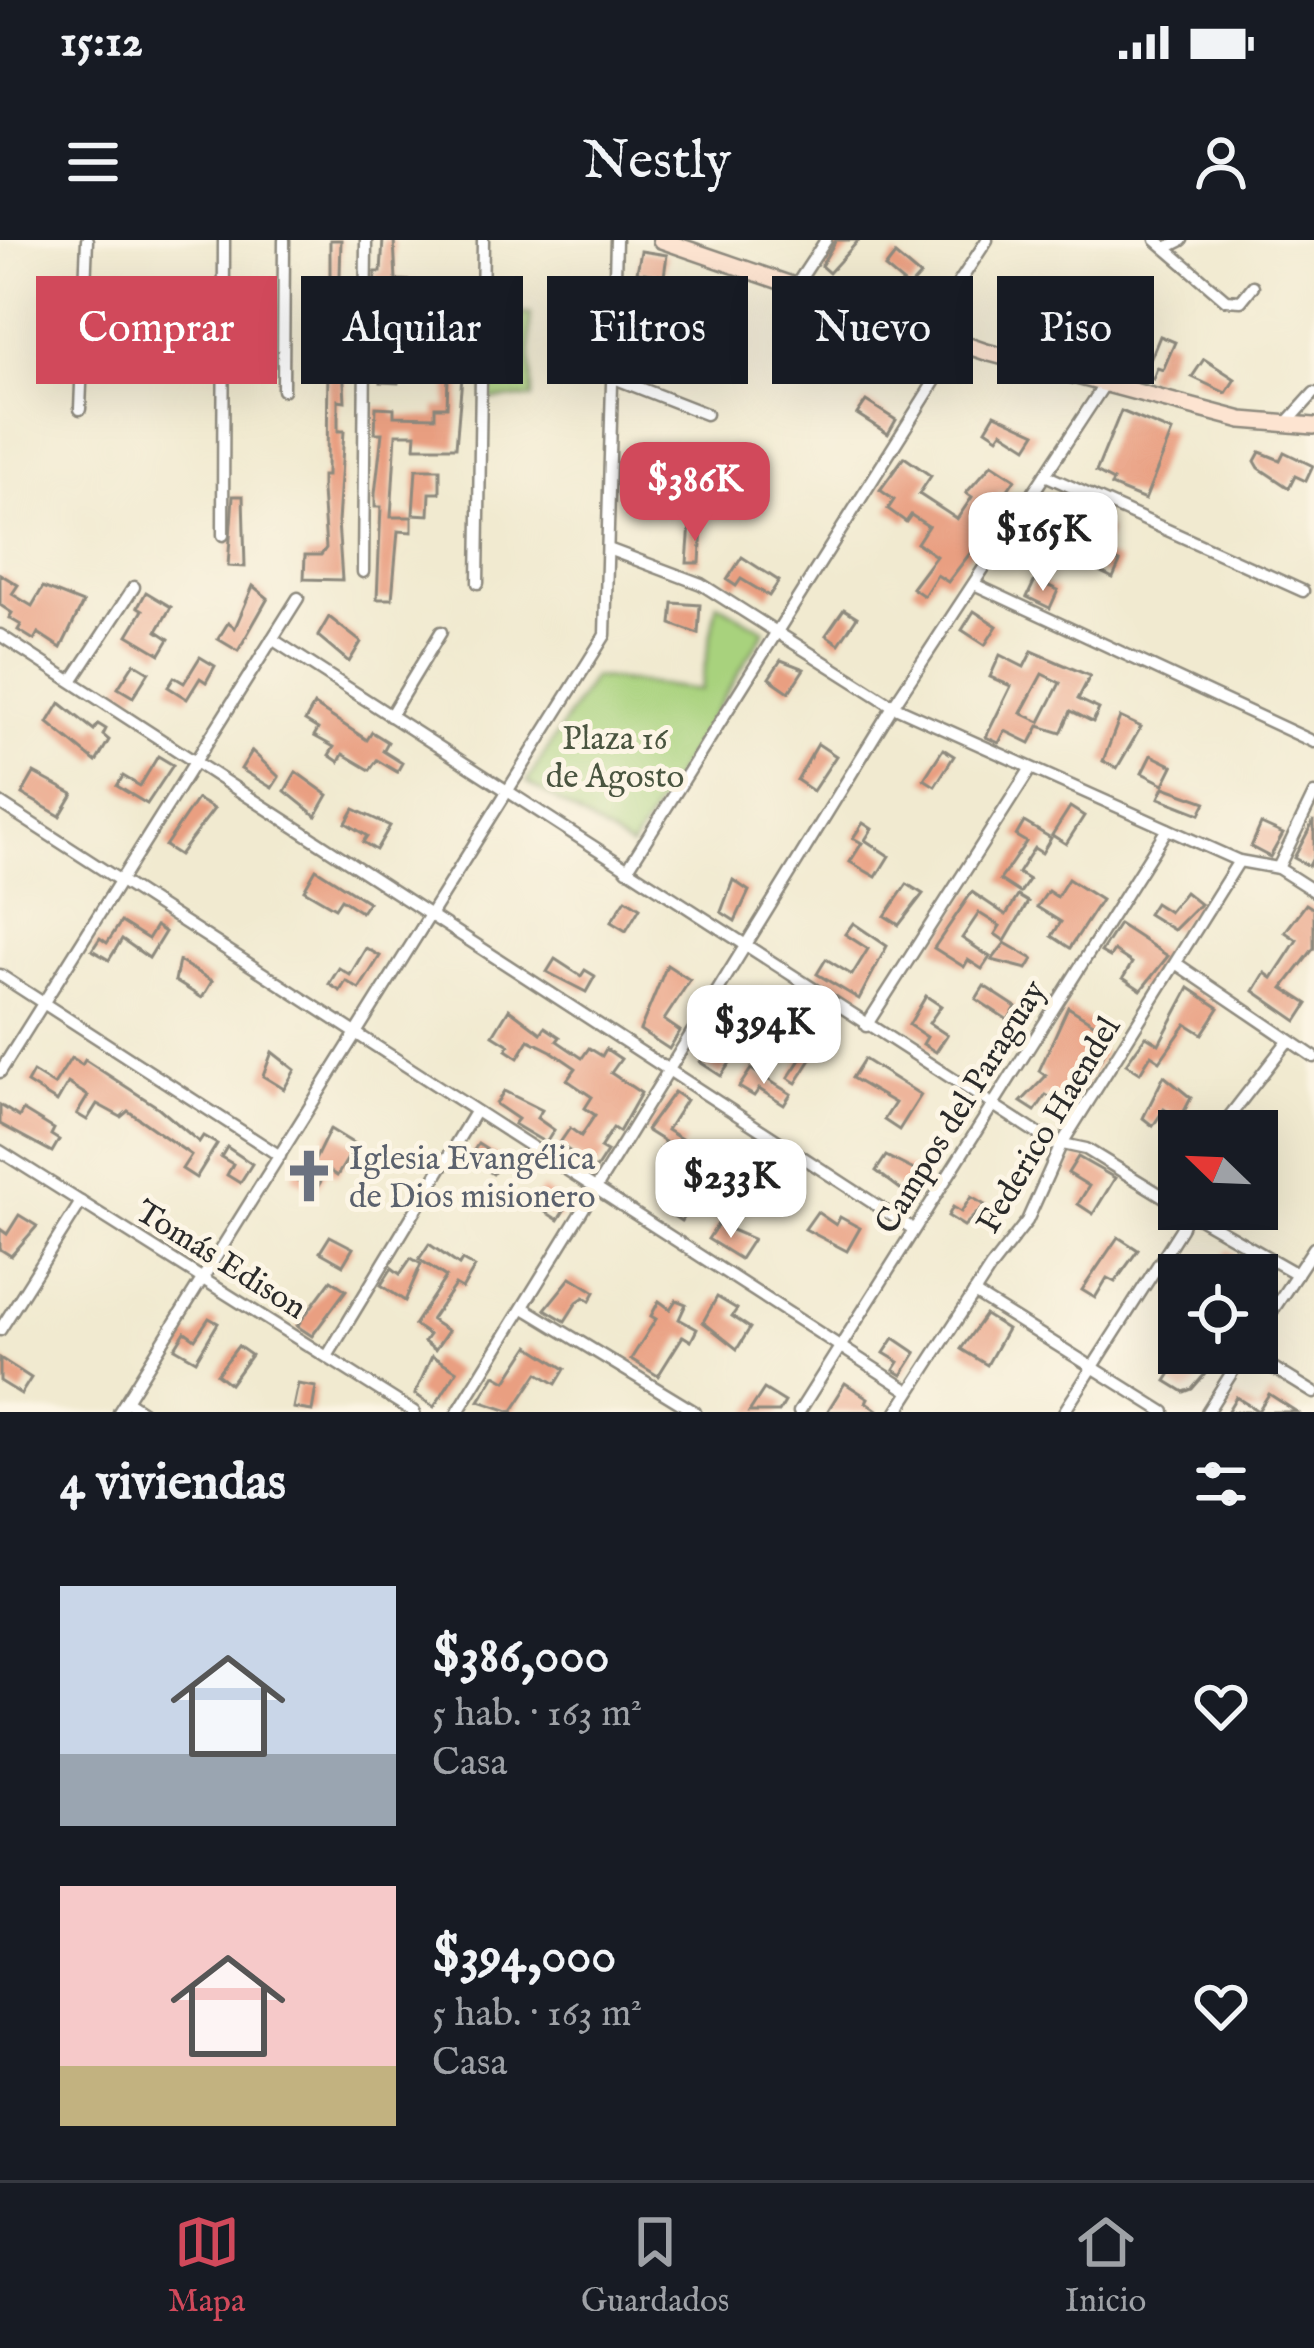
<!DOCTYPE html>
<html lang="es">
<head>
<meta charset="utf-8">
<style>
	:root { --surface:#171b24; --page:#20242c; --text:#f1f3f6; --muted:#9ea1a6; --line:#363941; --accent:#d1495b }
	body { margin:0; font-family:"IM FELL English",serif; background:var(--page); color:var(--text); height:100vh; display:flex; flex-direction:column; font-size:45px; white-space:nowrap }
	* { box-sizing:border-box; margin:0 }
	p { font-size:39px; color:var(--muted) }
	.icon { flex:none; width:66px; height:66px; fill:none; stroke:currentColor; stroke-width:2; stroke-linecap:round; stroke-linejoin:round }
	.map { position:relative; height:1172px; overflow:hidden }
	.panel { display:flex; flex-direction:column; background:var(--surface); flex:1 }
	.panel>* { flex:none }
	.top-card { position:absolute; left:36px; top:36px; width:1242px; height:108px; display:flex; gap:24px }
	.needle { width:78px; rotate:293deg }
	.controls { position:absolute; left:1158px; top:870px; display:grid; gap:24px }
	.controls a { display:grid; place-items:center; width:120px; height:120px; border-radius:0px; background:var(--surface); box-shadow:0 12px 48px #0002; font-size:60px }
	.price { position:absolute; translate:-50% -102px; padding:0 27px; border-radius:24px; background:#fff; color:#222; font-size:39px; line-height:78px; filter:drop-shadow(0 3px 6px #0008) }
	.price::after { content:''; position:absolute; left:50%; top:72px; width:36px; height:27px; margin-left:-18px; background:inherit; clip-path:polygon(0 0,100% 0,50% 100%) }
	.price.selected { background:var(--accent); color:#fff }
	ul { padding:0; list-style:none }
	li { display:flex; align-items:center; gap:36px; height:300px; padding:0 60px }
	li span { display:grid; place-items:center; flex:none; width:336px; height:240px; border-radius:0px; color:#555 }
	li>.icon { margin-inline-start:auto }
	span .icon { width:144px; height:144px; fill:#fffc; stroke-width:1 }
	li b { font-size:51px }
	h2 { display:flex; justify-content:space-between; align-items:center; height:144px; padding:0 60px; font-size:51px }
	.pill { padding:0 42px; border-radius:0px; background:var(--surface); box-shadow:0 12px 48px #0002; font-size:42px; line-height:108px }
	.pill.selected { background:var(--accent); color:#fff }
	.status { display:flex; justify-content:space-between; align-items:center; height:84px; padding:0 60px; background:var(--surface); direction:ltr }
	.status svg { height:33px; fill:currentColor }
	header { display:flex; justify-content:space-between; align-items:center; height:156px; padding:0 60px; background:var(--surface); font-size:54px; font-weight:600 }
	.menu { display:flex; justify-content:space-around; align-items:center; height:168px; border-top:3px solid var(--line); background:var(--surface); font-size:33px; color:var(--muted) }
	.menu a { display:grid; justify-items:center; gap:6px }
	.menu .selected { color:var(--accent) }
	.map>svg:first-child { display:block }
	.green { fill:#a8d27d; stroke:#6a7e54; stroke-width:3 }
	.building { fill:#e99f81; fill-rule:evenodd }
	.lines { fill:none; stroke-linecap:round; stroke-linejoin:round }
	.minor-casing { stroke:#8e8a7e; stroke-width:15 }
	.secondary-casing { stroke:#8e8a7e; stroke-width:20 }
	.minor { stroke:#fff; stroke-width:10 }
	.secondary { stroke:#fde4d1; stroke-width:15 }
	.labels { text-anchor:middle; stroke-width:10; stroke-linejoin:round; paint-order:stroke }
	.park-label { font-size:33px; fill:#4a5540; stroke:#fcf5e5 }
	.street-label { font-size:33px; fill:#2b2b2b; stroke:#fcf5e5 }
	.worship-label { font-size:33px; fill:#5b616d; stroke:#fcf5e5; text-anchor:start }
</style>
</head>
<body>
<div class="status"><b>15:12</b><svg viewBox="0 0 49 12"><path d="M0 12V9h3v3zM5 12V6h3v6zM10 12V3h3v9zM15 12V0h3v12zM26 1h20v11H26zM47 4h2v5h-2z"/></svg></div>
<header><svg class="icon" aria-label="menu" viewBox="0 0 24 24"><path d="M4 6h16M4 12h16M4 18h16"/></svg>Nestly<svg class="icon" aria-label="person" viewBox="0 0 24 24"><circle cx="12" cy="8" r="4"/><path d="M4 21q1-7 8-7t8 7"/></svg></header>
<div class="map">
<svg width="1314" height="1172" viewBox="0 0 1314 1172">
	<rect width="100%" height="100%" fill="#fcf5e5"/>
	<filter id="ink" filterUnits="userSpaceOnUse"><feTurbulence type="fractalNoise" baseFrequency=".00833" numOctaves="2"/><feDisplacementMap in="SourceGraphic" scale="24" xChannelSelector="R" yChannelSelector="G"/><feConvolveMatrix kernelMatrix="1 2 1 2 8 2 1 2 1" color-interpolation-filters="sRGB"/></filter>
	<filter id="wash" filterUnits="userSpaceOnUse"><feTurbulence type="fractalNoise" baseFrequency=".004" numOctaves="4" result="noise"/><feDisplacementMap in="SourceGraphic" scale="48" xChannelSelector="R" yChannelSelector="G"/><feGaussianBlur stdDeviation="2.7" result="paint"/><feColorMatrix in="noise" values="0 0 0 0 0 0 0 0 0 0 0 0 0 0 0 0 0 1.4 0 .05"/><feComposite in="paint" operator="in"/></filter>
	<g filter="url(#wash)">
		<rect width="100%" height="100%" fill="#f1ead0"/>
		<g class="green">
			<polygon points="530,74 532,158 485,159 483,75"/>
			<polygon points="717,363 765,390 631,608 527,542 593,437 700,450"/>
		</g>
		<g id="blocks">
			<g class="building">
				<polygon points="330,0 341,0 340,36 347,59 346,74 340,74 345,161 338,160 338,191 344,191 338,282 342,340 304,339 305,315 321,315 326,308 322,251 322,236 327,236 328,116 321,116 318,95 330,59"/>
				<polygon points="383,0 394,0 396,40 417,41 417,49 398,49 395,101 405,109 398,143 381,142 385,49 375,49 375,32 381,32"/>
				<polygon points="836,0 859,0 829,33 821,26"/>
				<polygon points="641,11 667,15 664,36 637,32"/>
				<polygon points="895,15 920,36 909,48 885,28"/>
				<polygon points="687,49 705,50 696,96 686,95"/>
				<polygon points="431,58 465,59 464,75 431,74"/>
				<polygon points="1079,58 1089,63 1063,120 1046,116"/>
				<polygon points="1160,96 1175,102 1163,130 1157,128 1153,139 1144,135"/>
				<polygon points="424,102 462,105 462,118 423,118"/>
				<polygon points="1204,119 1235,139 1226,153 1192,137"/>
				<polygon points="448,137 462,137 456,207 415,207 416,194 396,194 391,277 412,277 412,292 398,291 392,359 377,359 381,267 375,267 375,254 382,193 375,193 376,167 394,168 394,176 435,177 435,167 447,167"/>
				<polygon points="866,161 896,180 888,194 857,174"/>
				<polygon points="1121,171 1172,192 1145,260 1111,246 1113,241 1096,232"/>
				<polygon points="995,174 1036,193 1027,207 1002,191 998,197 986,189"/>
				<polygon points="1260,212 1280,220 1284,212 1313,226 1306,241 1295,236 1289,248 1259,228 1255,221"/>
				<polygon points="904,217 931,236 919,254 957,279 972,257 966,253 992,224 1015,239 1005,254 1000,251 978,288 992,297 982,313 974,308 948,342 937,335 924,356 912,348 936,316 917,303 928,286 911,275 906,282 888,269 894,260 880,250"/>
				<polygon points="416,229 440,229 440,253 430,253 429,275 413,274"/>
				<polygon points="233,256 243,256 245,327 228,326"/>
				<polygon points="1049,269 1075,283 1055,317 1030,306"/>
				<polygon points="690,284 702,285 700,323 687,323"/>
				<polygon points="1094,284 1110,291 1100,313 1120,322 1113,338 1099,331 1102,325 1080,315"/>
				<polygon points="742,317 779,341 769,356 741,339 736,346 727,340"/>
				<polygon points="0,334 18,345 12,354 32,366 43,347 83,363 61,408 38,393 34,400 18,390 21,385 9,378 12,373 0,365"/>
				<polygon points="1035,340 1058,350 1050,368 1027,357"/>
				<polygon points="253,346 268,358 238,411 218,399 228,383 235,388"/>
				<polygon points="146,352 171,367 157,391 169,399 160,414 128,395 143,370 138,367"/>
				<polygon points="673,363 700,365 698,394 671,384"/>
				<polygon points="844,369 857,377 839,404 826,395"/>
				<polygon points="974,371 997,386 985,405 962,390"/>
				<polygon points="329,377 361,402 349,422 318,396"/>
				<path d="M1032,411L1090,436L1078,459L1099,469L1093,482L1071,471L1061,493L1039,486L1030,503L1005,491L999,503L986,497L1011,446L990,437L1000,415L1024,427ZM1042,434L1060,443L1040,482L1021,473Z"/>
				<polygon points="200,417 215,426 206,442 200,438 187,459 168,447 174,437 184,443"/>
				<polygon points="781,420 804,429 789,452 769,438"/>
				<polygon points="134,423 149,432 133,457 118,448"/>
				<polygon points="60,463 94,490 98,484 106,489 103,495 109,500 96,522 48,483"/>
				<polygon points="314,465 367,500 372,492 388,502 383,511 402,523 397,532 377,520 370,530 343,514 339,522 329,515 334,507 314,496 318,489 305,481"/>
				<polygon points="1120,477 1141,487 1117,528 1103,521"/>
				<polygon points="818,504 836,516 813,551 797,540"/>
				<polygon points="943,509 954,516 935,546 924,539"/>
				<polygon points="252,511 279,537 272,548 241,529"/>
				<polygon points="1151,515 1173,526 1164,544 1142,533"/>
				<polygon points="158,516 173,525 147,564 117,546 123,536 140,546"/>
				<polygon points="296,532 328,555 316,576 285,551"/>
				<polygon points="34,533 73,554 60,576 22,554"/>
				<polygon points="1164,547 1206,562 1200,574 1159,558"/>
				<polygon points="197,559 214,569 179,615 165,606"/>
				<polygon points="1070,567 1084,576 1066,604 1052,595"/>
				<polygon points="354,569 390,586 376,610 363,602 367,596 346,583"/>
				<polygon points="1314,580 1314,616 1309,626 1294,618"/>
				<polygon points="1024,582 1051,598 1042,613 1034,608 1018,633 1029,640 1020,653 1000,640 1026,602 1016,596"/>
				<polygon points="863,583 872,589 865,600 889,616 876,637 850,622 862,603 853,598"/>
				<polygon points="1261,584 1283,594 1270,617 1251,607"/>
				<polygon points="316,629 368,662 361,672 341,659 335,668 304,650"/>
				<polygon points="1068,639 1101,660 1070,708 1052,696 1061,682 1037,667 1048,651 1057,657"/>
				<polygon points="733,640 749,651 735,681 721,672"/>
				<polygon points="907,644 923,654 899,685 885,676"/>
				<polygon points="972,652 1006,675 1018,656 1028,662 1005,701 995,694 1000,686 979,673 962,698 990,717 982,729 968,720 964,727 934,708"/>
				<polygon points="1185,652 1200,664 1174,690 1148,674 1155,663 1169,672"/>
				<polygon points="626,659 640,668 626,691 611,682"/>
				<polygon points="1306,664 1314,669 1314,708 1283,748 1308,764 1297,781 1254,751 1265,733 1272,738 1297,700 1285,692"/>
				<polygon points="121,682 148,699 156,686 165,692 149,718 122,699 109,720 92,710 100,698 107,703"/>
				<polygon points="853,683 887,706 859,759 817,734 826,719 852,735 868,709 845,694"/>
				<polygon points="1119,684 1168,716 1141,750 1123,738 1132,723 1114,711 1110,717 1101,712"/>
				<polygon points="1005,703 1033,719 1027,729 992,720"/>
				<polygon points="366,708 380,716 359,749 346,741 340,751 329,744 339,728 350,735"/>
				<polygon points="555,719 581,736 585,730 595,736 586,752 547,732"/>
				<polygon points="179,721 212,741 202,758 175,741"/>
				<polygon points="667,725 690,740 664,780 680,791 669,809 640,790"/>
				<polygon points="984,746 1016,767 1008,780 976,759"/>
				<polygon points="1189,748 1219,768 1202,794 1186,784 1160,821 1151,815 1140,833 1126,824 1146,796 1159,804"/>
				<polygon points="926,756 941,766 929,783 947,795 936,812 923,804 927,797 909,785"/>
				<polygon points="1068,767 1098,786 1087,802 1104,813 1069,869 1046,855 1035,871 1021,862 1046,836 1039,831"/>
				<polygon points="509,769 541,793 545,787 560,797 557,801 582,818 589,808 602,816 606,809 621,819 611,833 641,853 619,892 613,888 600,908 607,912 596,929 559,904 570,888 581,896 595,875 585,868 592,857 567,840 576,828 551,811 529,800 518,818 506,810 509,805 493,795"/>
				<polygon points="816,771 827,778 818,791 826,796 796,843 788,838 803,815 799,812 806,800 800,796"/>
				<polygon points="724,789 744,802 721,836 700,822"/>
				<polygon points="272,812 295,830 284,849 263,836"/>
				<polygon points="71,818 82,825 85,820 159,868 199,902 203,896 217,904 196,938 182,929 191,915 128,871 121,877 97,864 87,880 77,874 88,856 68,843 57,862 27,843 33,832 54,845"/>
				<polygon points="864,819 921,855 899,890 884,880 895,863 852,838"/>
				<polygon points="751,829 791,854 784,865 759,849 754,856 739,847"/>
				<polygon points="1164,836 1191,858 1180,879 1164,869 1153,886 1143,878"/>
				<polygon points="504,851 542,870 537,878 554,890 546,903 514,884 518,879 496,864"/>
				<polygon points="674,852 686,860 667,890 686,902 675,919 660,909 665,902 646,890"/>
				<polygon points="0,865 19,877 23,870 54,889 51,895 59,900 52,912 0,884"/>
				<polygon points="330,889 356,905 337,936 328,930 315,951 292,937 302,921 312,926"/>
				<polygon points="478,904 503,920 493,934 469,918"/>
				<polygon points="227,907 252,924 240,943 227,935 233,924 221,917"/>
				<polygon points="886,916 920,933 907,954 876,931"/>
				<polygon points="1078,917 1115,938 1093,974 1078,964 1089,946 1068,933"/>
				<polygon points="680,924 690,930 682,943 699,953 681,981 670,974 680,958 665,948"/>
				<polygon points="542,949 567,966 558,980 533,964"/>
				<polygon points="971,957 985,965 964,986 948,976 953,967 961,972"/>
				<polygon points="817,972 836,985 840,977 860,988 847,1011 805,989"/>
				<polygon points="19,975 37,986 11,1016 0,1009 0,989 7,994"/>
				<polygon points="718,984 753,999 740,1019 708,999"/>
				<polygon points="330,996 353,1008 343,1025 320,1012"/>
				<polygon points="1118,997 1138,1010 1115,1042 1107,1038 1095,1058 1082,1050"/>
				<polygon points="429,1004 459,1025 462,1020 475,1027 462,1049 455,1045 431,1080 448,1091 435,1110 424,1102 429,1095 414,1085 446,1037 419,1019"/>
				<polygon points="1228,1010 1251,1025 1245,1035 1215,1029"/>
				<polygon points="411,1018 421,1024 405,1061 381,1045 392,1028 400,1034"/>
				<polygon points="571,1037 595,1052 590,1061 584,1057 577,1062 565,1081 545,1069"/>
				<polygon points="331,1040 346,1050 312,1096 297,1086"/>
				<polygon points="717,1057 737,1069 732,1076 750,1088 737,1109 703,1082"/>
				<polygon points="676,1060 686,1064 679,1079 697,1089 691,1101 683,1096 658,1136 631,1119 656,1079 651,1076 659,1061 670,1069"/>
				<polygon points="985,1075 1007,1089 987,1125 961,1109"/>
				<polygon points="209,1078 218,1083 196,1120 175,1108 185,1092 195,1099"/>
				<polygon points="894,1098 916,1113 902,1135 894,1130 899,1122 884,1113"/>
				<polygon points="238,1106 251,1115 230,1144 217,1134"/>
				<polygon points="529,1106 565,1129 556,1144 538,1133 512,1172 479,1161 495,1135 506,1141"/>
				<polygon points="1198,1113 1219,1118 1192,1149 1184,1152 1166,1141 1181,1118 1191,1125"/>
				<polygon points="432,1116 457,1131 434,1167 415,1154"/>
				<polygon points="0,1118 31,1138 21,1154 0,1141"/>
				<polygon points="845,1143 868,1158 866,1162 880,1172 827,1172"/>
				<polygon points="298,1144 316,1147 312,1171 293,1168"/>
				<polygon points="764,1149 785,1162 779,1172 749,1172"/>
				<polygon points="1269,1154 1297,1172 1227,1172 1236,1157 1258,1171"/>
			</g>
		</g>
	</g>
	<g filter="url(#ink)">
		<use href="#blocks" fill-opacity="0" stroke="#8e8a7e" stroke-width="3"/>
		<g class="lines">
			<defs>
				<g id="minor">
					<polyline points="1156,0 1226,60 1241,61 1253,46"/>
					<polyline points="1166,8 1182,0"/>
					<polyline points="795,47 826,0"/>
					<polyline points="926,93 987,0"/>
					<polyline points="609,136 706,174"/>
					<polyline points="283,150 284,0"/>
					<polyline points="80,169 87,0"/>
					<polyline points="1285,185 1314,153"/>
					<polyline points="1045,235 1303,351"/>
					<polyline points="223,295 224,0"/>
					<polyline points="608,309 701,344 893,466 1239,621 1278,628 1314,651"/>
					<polyline points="363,332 366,0"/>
					<polyline points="478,343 483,0"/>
					<polyline points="974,344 1314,502"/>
					<polyline points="0,395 913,989"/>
					<polyline points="272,399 1049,901 1086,909 1179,966"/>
					<polyline points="72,441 134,347"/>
					<polyline points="390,476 441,392"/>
					<polyline points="0,563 909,1151"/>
					<polyline points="1278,628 1314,554"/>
					<polyline points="627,630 958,104"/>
					<polyline points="1177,724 1314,817"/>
					<polyline points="0,735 280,916"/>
					<polyline points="866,786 1029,531"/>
					<polyline points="0,832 298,358"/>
					<polyline points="1218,891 1287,802"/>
					<polyline points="0,911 414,1172"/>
					<polyline points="1185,970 1297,1034"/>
					<polyline points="974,1053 1164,1172"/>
					<polyline points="524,1068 695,1172"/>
					<polyline points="0,1090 81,962"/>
					<polyline points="1257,1094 1314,1008"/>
					<polyline points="1249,1113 1314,1153"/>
					<polyline points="328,1115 475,872"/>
					<polyline points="126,1161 143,1172"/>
					<polyline points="119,1172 605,395 616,0"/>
					<polyline points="458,1172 893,466 1104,145"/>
					<polyline points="799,1172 1167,589"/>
					<polyline points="897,1172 991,1027 1027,981 1061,905 1239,621"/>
					<polyline points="1064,1172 1181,989 1188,969"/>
					<polyline points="1207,1172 1244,1113"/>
				</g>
				<polyline id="secondary" points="661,0 986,112 1242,180 1314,186"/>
			</defs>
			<use href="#minor" class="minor-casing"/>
			<use href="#secondary" class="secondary-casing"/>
			<use href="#minor" class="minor"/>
			<use href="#secondary" class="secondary"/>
		</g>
	</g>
	<defs>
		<symbol id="church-bare" viewBox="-9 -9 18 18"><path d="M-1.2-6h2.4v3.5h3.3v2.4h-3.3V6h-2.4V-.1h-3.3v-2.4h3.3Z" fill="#6b7280" stroke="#fcf5e5" stroke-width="2.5" paint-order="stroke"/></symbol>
	</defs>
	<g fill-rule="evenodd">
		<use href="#church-bare" x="271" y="898" width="76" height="76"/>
	</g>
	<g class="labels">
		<g class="park-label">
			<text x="615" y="509">Plaza 16<tspan x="615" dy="38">de Agosto</tspan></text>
		</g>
		<g class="street-label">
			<text transform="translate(959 866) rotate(-58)" y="12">Campos del Paraguay</text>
			<text transform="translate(1047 884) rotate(-59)" y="12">Federico Haendel</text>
			<text transform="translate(222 1018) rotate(32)" y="12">Tomás Edison</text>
		</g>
		<g class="worship-label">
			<text x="349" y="929">Iglesia Evangélica<tspan x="349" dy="38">de Dios misionero</tspan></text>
		</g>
	</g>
</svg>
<div class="controls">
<a><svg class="needle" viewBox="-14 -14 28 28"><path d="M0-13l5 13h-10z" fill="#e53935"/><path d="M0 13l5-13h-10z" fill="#9ea1a6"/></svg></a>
<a><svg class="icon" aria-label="locate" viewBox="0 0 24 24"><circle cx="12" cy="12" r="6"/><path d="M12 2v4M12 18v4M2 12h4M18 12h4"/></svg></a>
</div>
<b class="price selected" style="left:695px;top:304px">$386K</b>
<b class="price" style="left:1043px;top:354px">$165K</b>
<b class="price" style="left:764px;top:847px">$394K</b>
<b class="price" style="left:731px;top:1001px">$233K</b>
<div class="top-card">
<a class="pill selected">Comprar</a>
<a class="pill">Alquilar</a>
<a class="pill">Filtros</a>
<a class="pill">Nuevo</a>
<a class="pill">Piso</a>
</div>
</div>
<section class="panel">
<h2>4 viviendas<svg class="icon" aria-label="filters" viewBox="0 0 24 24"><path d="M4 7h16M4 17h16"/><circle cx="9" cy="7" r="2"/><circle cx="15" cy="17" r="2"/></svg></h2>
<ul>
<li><span style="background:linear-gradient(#c9d6e8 70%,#9aa5b1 0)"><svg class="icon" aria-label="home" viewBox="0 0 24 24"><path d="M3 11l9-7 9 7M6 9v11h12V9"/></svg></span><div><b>$386,000</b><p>5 hab. · 163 m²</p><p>Casa</p></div><svg class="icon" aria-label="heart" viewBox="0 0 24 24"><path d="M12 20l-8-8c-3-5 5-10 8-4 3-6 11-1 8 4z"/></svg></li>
<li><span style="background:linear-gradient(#f6c9c9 75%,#c2b280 0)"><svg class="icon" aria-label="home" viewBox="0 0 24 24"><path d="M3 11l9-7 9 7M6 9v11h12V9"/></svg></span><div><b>$394,000</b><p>5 hab. · 163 m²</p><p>Casa</p></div><svg class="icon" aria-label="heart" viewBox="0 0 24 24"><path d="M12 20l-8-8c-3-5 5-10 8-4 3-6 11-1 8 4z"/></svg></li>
</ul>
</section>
<nav class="menu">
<a class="selected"><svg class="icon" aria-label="map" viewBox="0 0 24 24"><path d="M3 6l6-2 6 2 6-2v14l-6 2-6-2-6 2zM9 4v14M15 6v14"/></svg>Mapa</a>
<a><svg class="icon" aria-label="saved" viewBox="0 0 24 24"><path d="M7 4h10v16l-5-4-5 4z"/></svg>Guardados</a>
<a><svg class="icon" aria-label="home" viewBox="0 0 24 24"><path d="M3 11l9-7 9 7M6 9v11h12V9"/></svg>Inicio</a>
</nav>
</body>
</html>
